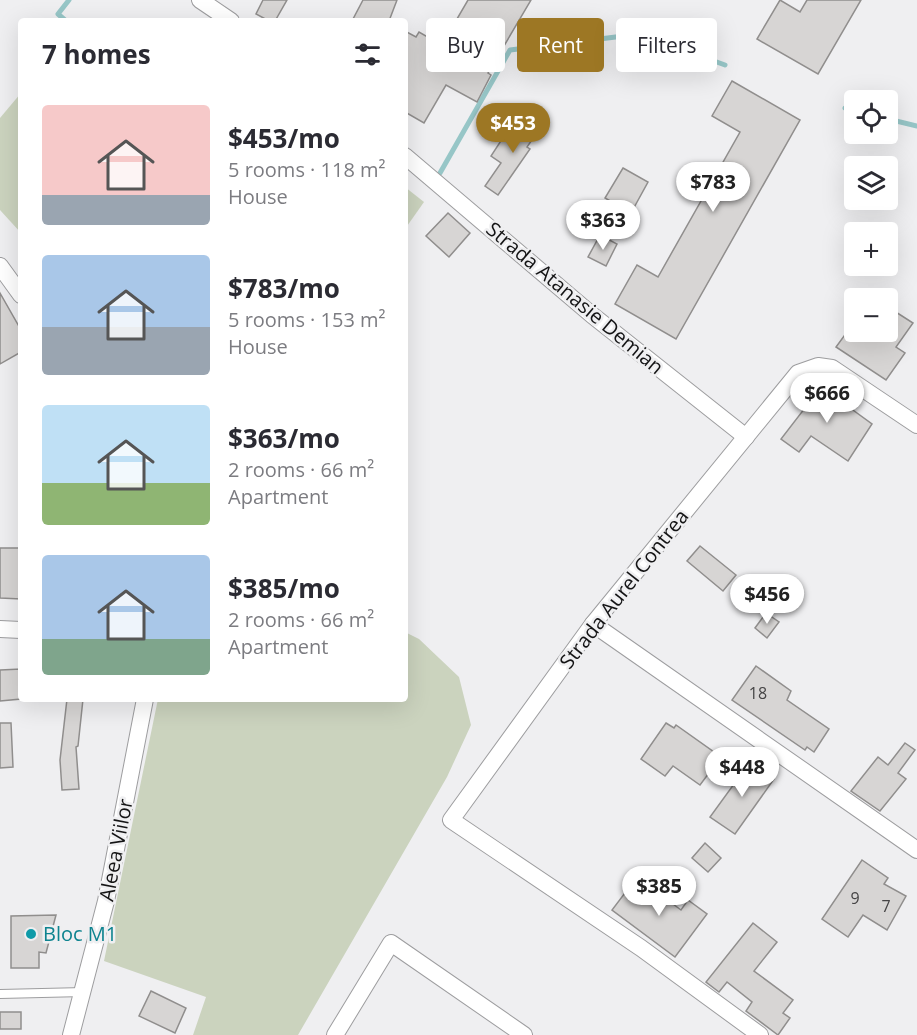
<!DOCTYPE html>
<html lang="en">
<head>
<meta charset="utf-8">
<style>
	:root { --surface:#fff; --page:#f7f7f7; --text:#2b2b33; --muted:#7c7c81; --accent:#9d7724 }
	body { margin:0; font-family:"Open Sans",sans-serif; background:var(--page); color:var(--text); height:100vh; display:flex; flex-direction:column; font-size:22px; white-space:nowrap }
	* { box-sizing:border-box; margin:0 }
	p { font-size:20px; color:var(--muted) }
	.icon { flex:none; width:33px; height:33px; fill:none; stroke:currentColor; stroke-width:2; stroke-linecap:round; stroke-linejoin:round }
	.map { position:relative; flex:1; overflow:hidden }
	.side { position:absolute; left:18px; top:18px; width:390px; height:684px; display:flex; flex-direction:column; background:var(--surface); border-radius:6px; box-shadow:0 6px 24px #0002 }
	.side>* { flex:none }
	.guide { position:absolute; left:426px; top:18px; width:400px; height:54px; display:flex; gap:12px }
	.fabs { position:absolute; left:844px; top:90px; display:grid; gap:12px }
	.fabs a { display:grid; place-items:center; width:54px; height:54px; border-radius:6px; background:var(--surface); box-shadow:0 6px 24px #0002; font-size:30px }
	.price { position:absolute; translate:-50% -51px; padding:0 14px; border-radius:21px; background:#fff; color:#222; font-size:20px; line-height:39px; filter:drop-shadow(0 2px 3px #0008) }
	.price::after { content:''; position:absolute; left:50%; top:36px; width:18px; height:14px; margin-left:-9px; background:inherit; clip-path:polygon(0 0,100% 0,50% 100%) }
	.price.selected { background:var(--accent); color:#fff }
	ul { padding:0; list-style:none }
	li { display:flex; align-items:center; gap:18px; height:150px; padding:0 24px }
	li span { display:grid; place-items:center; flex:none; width:168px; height:120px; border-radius:6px; color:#555 }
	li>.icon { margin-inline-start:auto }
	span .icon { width:72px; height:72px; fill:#fffc; stroke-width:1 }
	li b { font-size:26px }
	h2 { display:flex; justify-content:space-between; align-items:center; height:72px; padding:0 24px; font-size:26px }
	.pill { padding:0 21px; border-radius:6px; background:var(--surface); box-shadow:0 6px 24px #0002; font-size:21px; line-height:54px }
	.pill.selected { background:var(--accent); color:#fff }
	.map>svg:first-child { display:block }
	.green { fill:#cbd3be }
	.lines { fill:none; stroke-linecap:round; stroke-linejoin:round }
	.stream { stroke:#97c6c7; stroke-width:5 }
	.building { fill:#d7d5d4; stroke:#908e8d; stroke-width:1.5 }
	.service-casing { stroke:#9d9d9f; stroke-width:10 }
	.minor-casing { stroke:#9d9d9f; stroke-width:18 }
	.service { stroke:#fff; stroke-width:8 }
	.minor { stroke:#fff; stroke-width:16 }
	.culture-dot { fill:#0f9aa8; stroke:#efeff1; stroke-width:2 }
	.labels { text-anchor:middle; stroke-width:5; stroke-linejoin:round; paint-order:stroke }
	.number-label { font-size:16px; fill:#454445 }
	.street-label { font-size:20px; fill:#141415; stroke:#efeff1 }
	.culture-label { font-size:20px; fill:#0d838f; stroke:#efeff1; text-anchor:start }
</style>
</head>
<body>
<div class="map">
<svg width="917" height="1035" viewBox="0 0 917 1035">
	<rect width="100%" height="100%" fill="#efeff1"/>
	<g class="green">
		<polygon points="21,93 21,233 0,210 0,118"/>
		<polygon points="405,187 424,202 405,229"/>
		<polygon points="405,632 419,639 459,677 471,725 447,777 298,1035 193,1035 206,997 104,961 158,699 405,699"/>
	</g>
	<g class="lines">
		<g class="stream">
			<polyline points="66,21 58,14 69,0"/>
			<polyline points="845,108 855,111"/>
			<polyline points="888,119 917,126"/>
			<polyline points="440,173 510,50 640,34 725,65"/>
		</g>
	</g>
	<g class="building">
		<polygon points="263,0 287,0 275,21 269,21 256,14"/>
		<polygon points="363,0 397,0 389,21 352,21"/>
		<polygon points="468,0 531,0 488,73 491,75 477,102 446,85 424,123 405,112 405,31 416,37 419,32 431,39 440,25 450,31"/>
		<polygon points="780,0 800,12 807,0 861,0 818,74 757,39"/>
		<polygon points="732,81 800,120 676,339 615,304 637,265 658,277 740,132 712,116"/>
		<polygon points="535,113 545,121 527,147 530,149 498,195 485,186 501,163 491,156 506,133 516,139"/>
		<polygon points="623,168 648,182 631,213 605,198"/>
		<polygon points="448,213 470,233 449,257 426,236"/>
		<polygon points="600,235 617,244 606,266 588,257"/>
		<polygon points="0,293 21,330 21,352 0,364"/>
		<polygon points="888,307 913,323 896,347 905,353 886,380 836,347 847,332 888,332"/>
		<polygon points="813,381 872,424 848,461 811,436 799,452 781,439 805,408 798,403"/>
		<polygon points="700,546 736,575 723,591 687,561"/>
		<polygon points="0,548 21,548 21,599 0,598"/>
		<polygon points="766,613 779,622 767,638 755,628"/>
		<polygon points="756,666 791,691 787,700 829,729 814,752 807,747 805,750 732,700"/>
		<polygon points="21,669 21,699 0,701 0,670"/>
		<polygon points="67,699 83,699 78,746 76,747 79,789 62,790 60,760"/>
		<polygon points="0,723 11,723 13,767 0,768"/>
		<polygon points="666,723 674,728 676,725 721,757 700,785 673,766 665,776 641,759"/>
		<polygon points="905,743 915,750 898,773 906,779 880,811 851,791 878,757 888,765"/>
		<polygon points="750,762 774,779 735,834 710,817"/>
		<polygon points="705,843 721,858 708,872 692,858"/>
		<polygon points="862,860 888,878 884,884 906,896 887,930 863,915 848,937 822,919"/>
		<polygon points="637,877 681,910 688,900 707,914 675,957 612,910"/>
		<polygon points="56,915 46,953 39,952 39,968 11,968 11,916"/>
		<polygon points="753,923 777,942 754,971 793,1000 783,1013 790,1018 778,1035 746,1011 752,1002 727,982 719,992 706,982"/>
		<polygon points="151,991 186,1008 175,1033 139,1016"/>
		<rect x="0" y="1012" width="21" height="17"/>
	</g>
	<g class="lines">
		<defs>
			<polyline id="service" points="0,994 84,992"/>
			<g id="minor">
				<polyline points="200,0 231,21"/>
				<polyline points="405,156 592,315 746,437"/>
				<polyline points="0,266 21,295"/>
				<polyline points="593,624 917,850"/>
				<polyline points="0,629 21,630"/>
				<polyline points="71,1035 106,901 145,699"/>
				<polyline points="335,1035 391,943 524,1035"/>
				<polyline points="760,1035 641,948 451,820 593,624 798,373 818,366 832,368 917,425"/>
			</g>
		</defs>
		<use href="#service" class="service-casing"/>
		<use href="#minor" class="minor-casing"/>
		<use href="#service" class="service"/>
		<use href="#minor" class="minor"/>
	</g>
	<circle class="culture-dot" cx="31" cy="934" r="6"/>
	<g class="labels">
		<g class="number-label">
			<text x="758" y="699">18</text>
			<text x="855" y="904">9</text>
			<text x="886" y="912">7</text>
		</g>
		<g class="street-label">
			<text transform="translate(575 298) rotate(40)" y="7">Strada Atanasie Demian</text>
			<text transform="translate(624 589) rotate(-52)" y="7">Strada Aurel Contrea</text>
			<text transform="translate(116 850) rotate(-79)" y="7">Aleea Viilor</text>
		</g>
		<g class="culture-label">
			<text x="43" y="941">Bloc M1</text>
		</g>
	</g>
</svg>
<div class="fabs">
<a><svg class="icon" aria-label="locate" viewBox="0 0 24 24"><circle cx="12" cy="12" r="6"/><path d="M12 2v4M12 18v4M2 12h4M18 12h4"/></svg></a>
<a><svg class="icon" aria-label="layers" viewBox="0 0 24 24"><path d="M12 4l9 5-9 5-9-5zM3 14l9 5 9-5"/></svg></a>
<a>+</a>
<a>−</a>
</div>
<b class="price selected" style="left:513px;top:154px">$453</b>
<b class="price" style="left:713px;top:213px">$783</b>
<b class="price" style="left:603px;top:251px">$363</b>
<b class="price" style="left:827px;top:424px">$666</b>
<b class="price" style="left:767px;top:625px">$456</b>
<b class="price" style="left:742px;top:798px">$448</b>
<b class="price" style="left:659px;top:917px">$385</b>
<div class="guide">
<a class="pill">Buy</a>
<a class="pill selected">Rent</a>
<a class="pill">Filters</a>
</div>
<section class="side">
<h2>7 homes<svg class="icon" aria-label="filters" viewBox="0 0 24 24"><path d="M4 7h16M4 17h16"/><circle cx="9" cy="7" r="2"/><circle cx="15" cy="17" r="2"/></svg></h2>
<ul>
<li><span style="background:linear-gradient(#f6c9c9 75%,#9aa5b1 0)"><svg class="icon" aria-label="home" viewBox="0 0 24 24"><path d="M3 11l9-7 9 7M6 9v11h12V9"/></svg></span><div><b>$453/mo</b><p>5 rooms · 118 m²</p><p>House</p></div></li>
<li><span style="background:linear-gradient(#a9c7e8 60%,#9aa5b1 0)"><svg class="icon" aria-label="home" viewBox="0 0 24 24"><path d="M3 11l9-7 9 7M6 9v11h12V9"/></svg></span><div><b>$783/mo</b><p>5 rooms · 153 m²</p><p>House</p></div></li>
<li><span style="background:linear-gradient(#bfe0f5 65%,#8fb573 0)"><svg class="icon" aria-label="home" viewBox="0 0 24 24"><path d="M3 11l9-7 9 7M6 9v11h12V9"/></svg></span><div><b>$363/mo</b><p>2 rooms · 66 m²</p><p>Apartment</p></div></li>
<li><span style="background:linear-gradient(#a9c7e8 70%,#7fa58c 0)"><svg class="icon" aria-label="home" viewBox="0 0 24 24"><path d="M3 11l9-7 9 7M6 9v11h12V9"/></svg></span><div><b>$385/mo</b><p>2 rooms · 66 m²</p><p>Apartment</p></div></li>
</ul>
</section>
</div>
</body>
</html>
